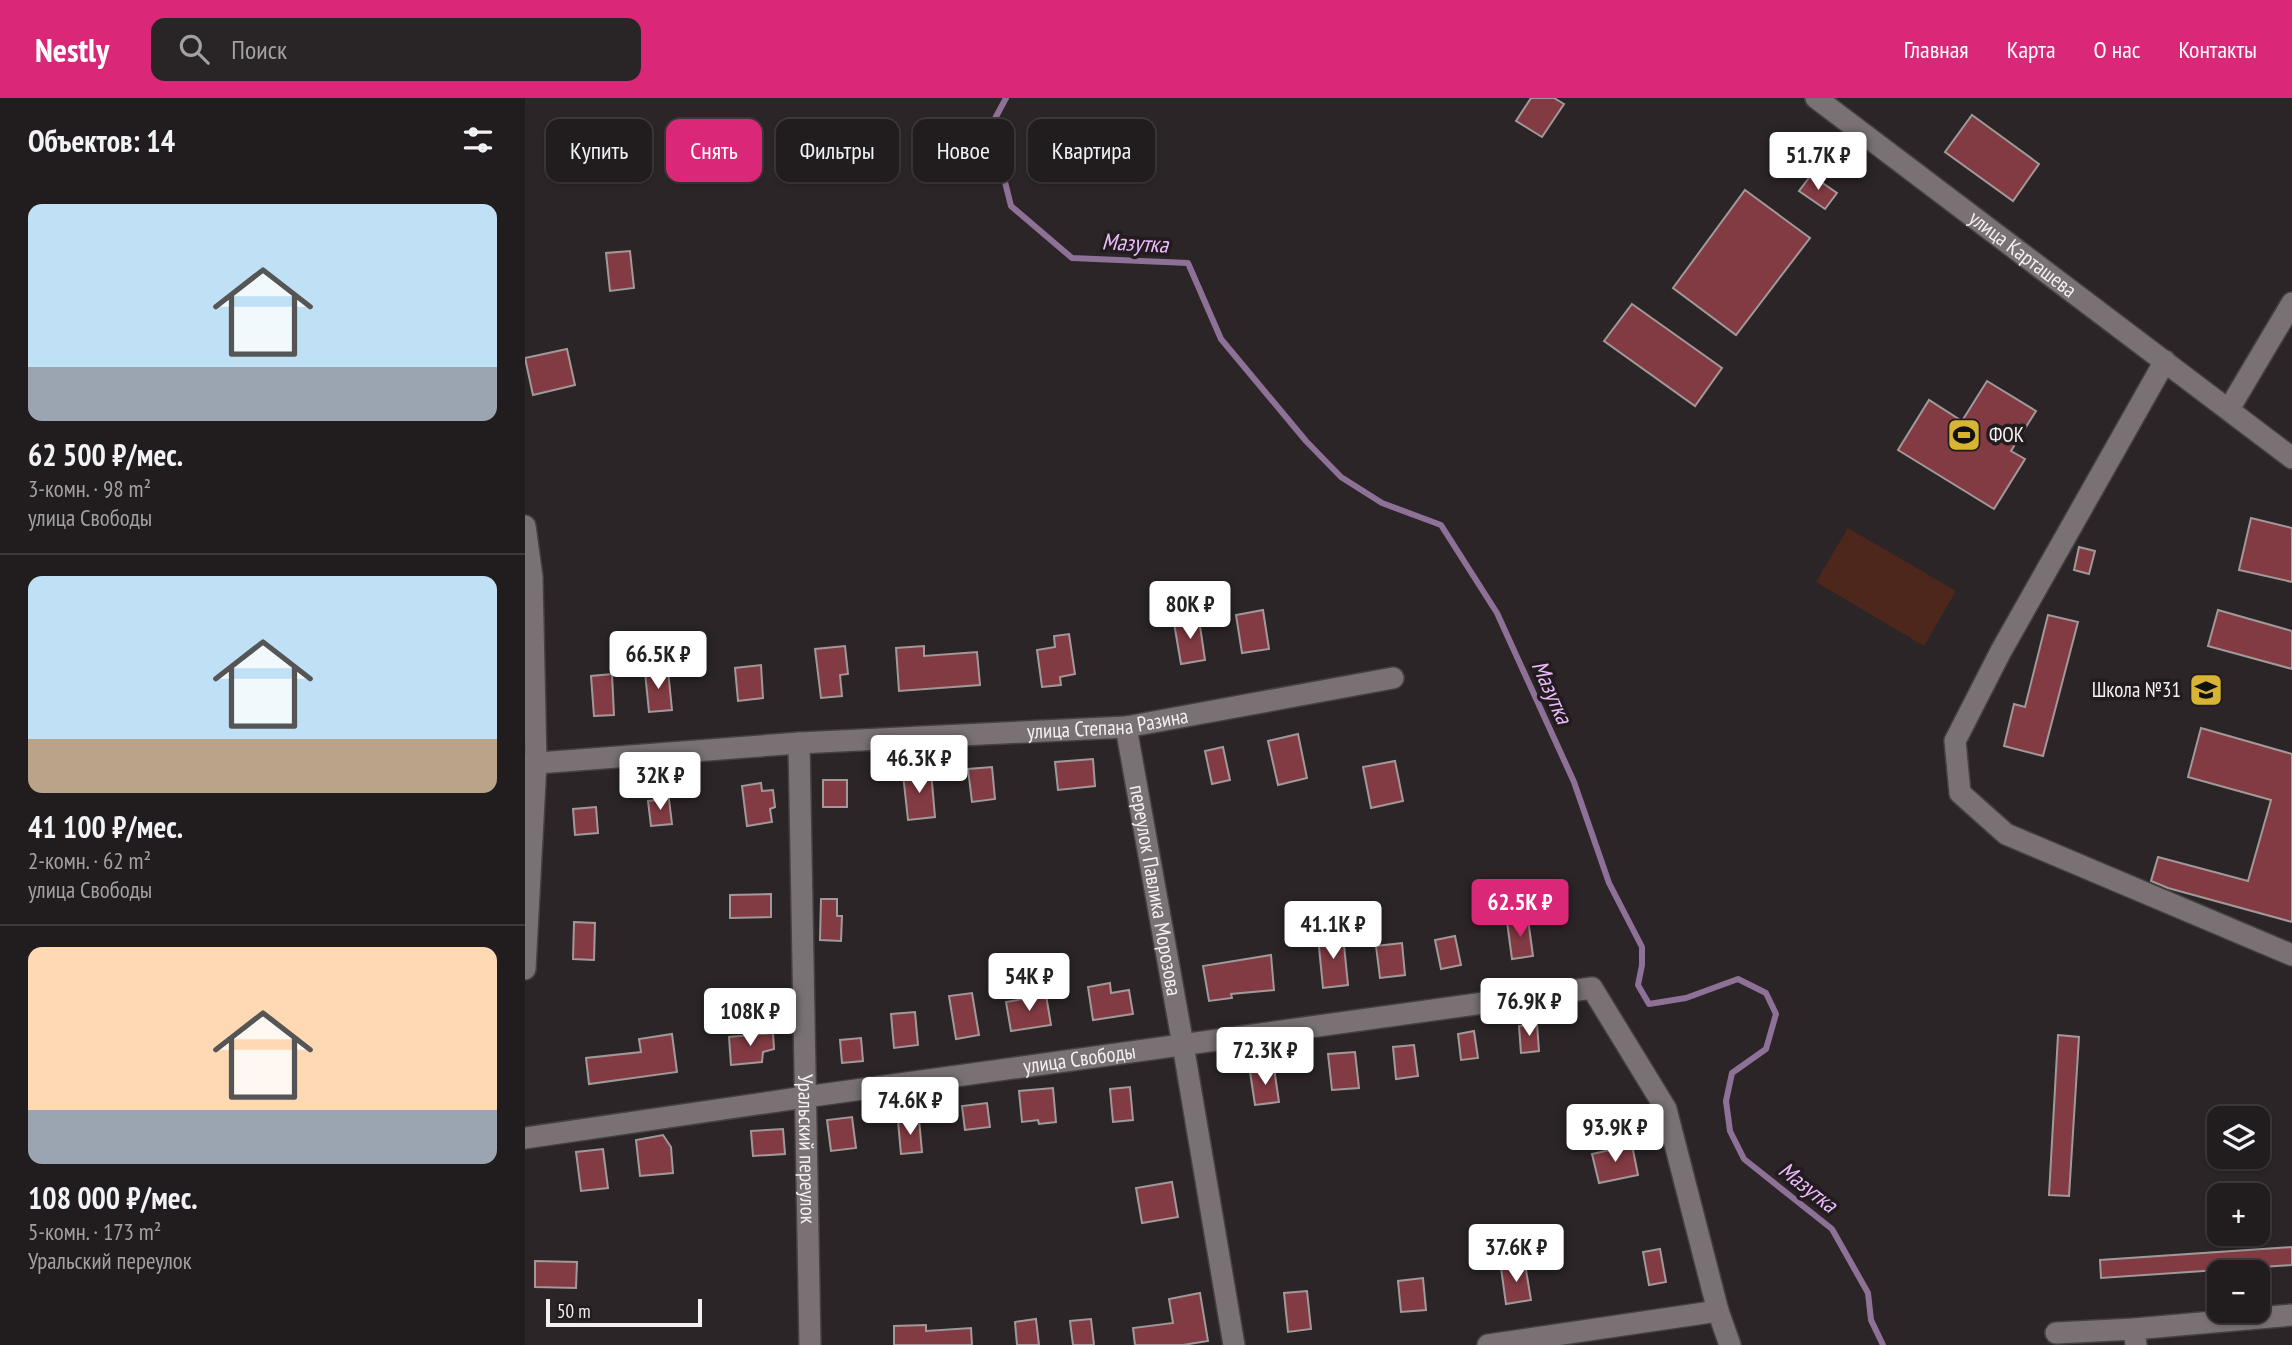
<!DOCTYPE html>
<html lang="ru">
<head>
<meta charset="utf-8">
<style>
	:root { --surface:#211c1d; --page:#292526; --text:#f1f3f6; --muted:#a2a1a4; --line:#3e3a3b; --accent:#db2777 }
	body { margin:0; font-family:"PT Sans Narrow",sans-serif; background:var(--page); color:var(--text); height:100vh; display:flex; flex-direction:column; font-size:26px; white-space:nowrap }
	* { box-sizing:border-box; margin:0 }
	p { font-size:23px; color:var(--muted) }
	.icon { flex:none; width:38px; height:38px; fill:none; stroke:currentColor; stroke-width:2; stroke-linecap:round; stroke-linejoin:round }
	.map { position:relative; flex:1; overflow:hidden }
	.panel { display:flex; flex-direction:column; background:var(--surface); width:525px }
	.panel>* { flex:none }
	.guide { position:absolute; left:21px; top:21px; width:665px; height:63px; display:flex; gap:14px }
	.fabs { position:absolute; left:1682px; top:1008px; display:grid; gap:14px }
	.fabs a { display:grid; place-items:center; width:63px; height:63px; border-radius:14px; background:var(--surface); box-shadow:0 2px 5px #0004,0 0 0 2px var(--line); font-size:35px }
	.scale { position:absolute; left:21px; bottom:18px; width:156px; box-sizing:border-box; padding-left:7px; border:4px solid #f4f0f1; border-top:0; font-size:19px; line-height:24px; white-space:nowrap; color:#f4f0f1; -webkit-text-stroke:5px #221c1e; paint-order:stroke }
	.price { position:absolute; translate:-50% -60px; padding:0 16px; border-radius:7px; background:#fff; color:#222; font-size:23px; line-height:46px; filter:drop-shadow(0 2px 4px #0008) }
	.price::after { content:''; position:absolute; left:50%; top:42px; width:21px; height:16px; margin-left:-10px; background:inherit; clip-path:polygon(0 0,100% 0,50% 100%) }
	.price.on { background:var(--accent); color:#fff }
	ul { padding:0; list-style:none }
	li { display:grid; align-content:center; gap:14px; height:371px; padding:0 28px }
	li+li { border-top:2px solid var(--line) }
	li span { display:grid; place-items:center; height:217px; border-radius:14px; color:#555 }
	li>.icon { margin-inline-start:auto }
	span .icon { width:126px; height:126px; fill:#fffc; stroke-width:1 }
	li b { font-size:30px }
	h2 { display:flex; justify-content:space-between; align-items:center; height:84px; padding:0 28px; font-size:30px }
	.tag { padding:0 24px; border-radius:14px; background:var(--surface); box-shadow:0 2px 5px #0004,0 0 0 2px var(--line); font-size:24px; line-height:63px }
	.tag.on { background:var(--accent); color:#fff }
	header { display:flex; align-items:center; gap:42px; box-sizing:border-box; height:98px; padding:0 35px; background:var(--accent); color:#fff }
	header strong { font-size:33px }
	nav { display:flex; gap:38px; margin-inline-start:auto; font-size:24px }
	.search { width:490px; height:63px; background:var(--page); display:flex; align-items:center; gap:18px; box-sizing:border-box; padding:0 24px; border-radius:14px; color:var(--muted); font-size:26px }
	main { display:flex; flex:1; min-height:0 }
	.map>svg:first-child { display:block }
	.green { fill:#4d261c }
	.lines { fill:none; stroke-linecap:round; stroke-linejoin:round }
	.stream { stroke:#8e7197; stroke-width:6 }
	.building { fill:#833b43; stroke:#a19999; stroke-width:2 }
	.minor-casing { stroke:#454042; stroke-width:24 }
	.minor { stroke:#797174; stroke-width:21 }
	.labels { text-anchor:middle; stroke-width:7; stroke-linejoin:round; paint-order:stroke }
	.street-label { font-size:21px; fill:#f4f0f1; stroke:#221c1e }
	.poi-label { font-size:21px; fill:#f4f0f1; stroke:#221c1e; text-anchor:start }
	.water-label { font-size:23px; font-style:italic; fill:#edbcfd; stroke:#221c1e }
</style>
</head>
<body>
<header>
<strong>Nestly</strong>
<div class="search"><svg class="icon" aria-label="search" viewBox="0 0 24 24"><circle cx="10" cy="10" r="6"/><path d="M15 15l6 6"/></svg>Поиск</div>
<nav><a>Главная</a><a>Карта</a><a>О нас</a><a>Контакты</a></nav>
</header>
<main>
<section class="panel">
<h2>Объектов: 14<svg class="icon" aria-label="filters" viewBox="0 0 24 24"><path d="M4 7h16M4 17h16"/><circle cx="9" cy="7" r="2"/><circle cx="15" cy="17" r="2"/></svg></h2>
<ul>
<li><span style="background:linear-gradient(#bfe0f5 75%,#9aa5b1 0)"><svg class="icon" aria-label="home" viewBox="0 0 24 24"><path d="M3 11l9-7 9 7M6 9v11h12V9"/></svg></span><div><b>62 500 ₽/мес.</b><p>3-комн. · 98 m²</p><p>улица Свободы</p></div></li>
<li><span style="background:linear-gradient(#bfe0f5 75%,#b9a48a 0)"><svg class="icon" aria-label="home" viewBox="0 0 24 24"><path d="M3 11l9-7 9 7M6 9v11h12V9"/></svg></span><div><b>41 100 ₽/мес.</b><p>2-комн. · 62 m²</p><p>улица Свободы</p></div></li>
<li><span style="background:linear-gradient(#ffd9b3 75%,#9aa5b1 0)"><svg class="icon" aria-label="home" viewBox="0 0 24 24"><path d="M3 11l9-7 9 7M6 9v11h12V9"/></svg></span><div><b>108 000 ₽/мес.</b><p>5-комн. · 173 m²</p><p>Уральский переулок</p></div></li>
</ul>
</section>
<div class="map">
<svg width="1767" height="1247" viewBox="0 0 1767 1247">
	<rect width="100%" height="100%" fill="#2c2527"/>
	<polygon class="green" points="1323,430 1431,493 1399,548 1291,484"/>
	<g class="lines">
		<polyline class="stream" points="481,0 466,28 486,108 547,160 663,165 696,241 781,343 816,379 857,405 916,427 972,515 1049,684 1084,785 1117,849 1117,867 1113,887 1124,906 1161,900 1213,881 1241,895 1251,916 1241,951 1207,975 1201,1003 1205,1033 1219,1061 1307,1131 1343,1195 1346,1222 1358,1247"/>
	</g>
	<g class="building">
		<polygon points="1006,0 1029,0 1039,6 1017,39 991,23"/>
		<polygon points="1447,17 1514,66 1488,103 1420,54"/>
		<polygon points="1286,77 1312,95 1300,111 1274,93"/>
		<polygon points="1220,92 1285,140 1211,237 1148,190"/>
		<polygon points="105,153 109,190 85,193 81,155"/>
		<polygon points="1107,206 1197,270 1170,308 1079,243"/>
		<polygon points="42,251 50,287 8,297 0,260"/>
		<polygon points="1462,283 1511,313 1486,353 1500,361 1469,411 1373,352 1404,302 1437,323"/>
		<polygon points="1726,420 1767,430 1767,484 1714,472"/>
		<polygon points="1554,449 1570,453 1564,476 1549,472"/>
		<polygon points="738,512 744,551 717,555 711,517"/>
		<polygon points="1693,512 1767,533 1767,571 1683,548"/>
		<polygon points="1523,517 1553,524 1518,658 1479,648 1489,606 1500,609"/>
		<polygon points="674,521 680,562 656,566 649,525"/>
		<polygon points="544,536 550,576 535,579 536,587 517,589 512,552 530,549 529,538"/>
		<polygon points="320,548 323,576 315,577 317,598 296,600 290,551"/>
		<polygon points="399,548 399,558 452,554 455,587 374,593 371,550"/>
		<polygon points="236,567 238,600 213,603 210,570"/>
		<polygon points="143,572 147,612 124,614 120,574"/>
		<polygon points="87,576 89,617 69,618 66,578"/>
		<polygon points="1676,630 1767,656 1767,824 1643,790 1626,783 1633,759 1723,783 1746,702 1663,679"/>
		<polygon points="773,636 782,680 753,687 743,643"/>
		<polygon points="698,649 705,682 687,686 680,653"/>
		<polygon points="568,661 570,688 533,692 530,664"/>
		<polygon points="870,663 878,703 846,710 838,669"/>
		<polygon points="467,669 470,701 447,704 443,671"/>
		<polygon points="406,673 410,719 383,722 378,676"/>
		<rect x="298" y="682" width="24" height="27"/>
		<polygon points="236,685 237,693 248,692 250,709 245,711 247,724 222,728 217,688"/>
		<polygon points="144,701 147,726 126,728 123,703"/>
		<polygon points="71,709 73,735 50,737 48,711"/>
		<polygon points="246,796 246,819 205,820 205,797"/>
		<polygon points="296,801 312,801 312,818 317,818 316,843 295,842"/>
		<polygon points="1003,821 1008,858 987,861 982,824"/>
		<polygon points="49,824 70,825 69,862 48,861"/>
		<polygon points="818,837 823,887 798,890 793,839"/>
		<polygon points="930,838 936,867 916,871 910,842"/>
		<polygon points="877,845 880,877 855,880 851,848"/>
		<polygon points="746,857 749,892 706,896 707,900 684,903 678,868"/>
		<polygon points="585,885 586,895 604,892 608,916 568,922 563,889"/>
		<polygon points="447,895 454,937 431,941 424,898"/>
		<polygon points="521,897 526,927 486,933 481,904"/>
		<polygon points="390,914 393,947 369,950 366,916"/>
		<polygon points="1012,926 1014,953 996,955 994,928"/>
		<polygon points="949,933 953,960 936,962 933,936"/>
		<polygon points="248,935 249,951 238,954 237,964 206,967 204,939"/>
		<polygon points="147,936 152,974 64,986 61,960 116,954 114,941"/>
		<polygon points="1533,937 1554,939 1544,1098 1524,1097"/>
		<polygon points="336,940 338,963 317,965 315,942"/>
		<polygon points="889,947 893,978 871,981 868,949"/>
		<polygon points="830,954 834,990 807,992 803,956"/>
		<polygon points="749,970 754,1004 730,1007 725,974"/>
		<polygon points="605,989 608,1022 588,1024 585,991"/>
		<polygon points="528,990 531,1024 514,1026 513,1022 497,1024 494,993"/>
		<polygon points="462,1005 465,1029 440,1032 437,1008"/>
		<polygon points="327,1019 331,1050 306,1053 302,1022"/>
		<polygon points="394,1021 397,1054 376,1056 373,1023"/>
		<polygon points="258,1031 260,1056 228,1058 226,1033"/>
		<polygon points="138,1037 146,1049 148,1075 115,1078 111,1042"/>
		<polygon points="1107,1047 1113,1077 1074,1085 1067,1056"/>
		<polygon points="78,1051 83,1090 56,1093 51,1054"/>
		<polygon points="647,1084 653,1119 617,1125 611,1090"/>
		<polygon points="1767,1149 1767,1167 1576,1180 1575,1162"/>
		<polygon points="1135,1151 1141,1184 1124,1187 1118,1154"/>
		<polygon points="10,1163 52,1164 51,1190 10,1189"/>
		<polygon points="1000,1166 1006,1202 981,1206 976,1170"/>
		<polygon points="898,1180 901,1212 876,1214 873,1183"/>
		<polygon points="782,1193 786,1231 763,1234 759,1195"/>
		<polygon points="675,1195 683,1243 658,1247 610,1247 608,1230 648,1225 644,1201"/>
		<polygon points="511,1221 514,1247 492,1247 490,1224"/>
		<polygon points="566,1221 569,1247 548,1247 545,1223"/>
		<polygon points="401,1227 401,1233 446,1230 447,1247 369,1247 369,1228"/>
	</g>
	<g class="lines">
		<defs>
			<g id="minor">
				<path id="s1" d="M1291,0L1767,360"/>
				<polyline points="1640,263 1476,553 1430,643 1435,695 1481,736 1767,857"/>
				<polyline points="1704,311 1767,205"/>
				<polyline points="0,428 7,479 11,665 0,871"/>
				<path id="s2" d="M601,629L658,947L709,1247"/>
				<path id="s3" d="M274,645L285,1247"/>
				<path id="s4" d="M0,666L274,645L601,629L868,580"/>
				<path id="s5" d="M0,1040L280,999L1067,890L1141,1011L1193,1213L1205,1247"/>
				<polyline points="1531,1235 1609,1231"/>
				<polyline points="963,1247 1193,1213"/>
				<polyline points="1611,1247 1609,1231 1767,1217"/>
			</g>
		</defs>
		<use href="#minor" class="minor-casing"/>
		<use href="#minor" class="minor"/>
	</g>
	<defs>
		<symbol id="stadium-square" viewBox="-11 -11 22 22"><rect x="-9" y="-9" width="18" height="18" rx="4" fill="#d7b434" stroke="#221c1e"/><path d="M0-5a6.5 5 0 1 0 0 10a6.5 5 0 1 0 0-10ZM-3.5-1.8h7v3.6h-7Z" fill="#111"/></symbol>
		<symbol id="school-square" viewBox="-11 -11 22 22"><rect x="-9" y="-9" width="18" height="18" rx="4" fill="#d7b434" stroke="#221c1e"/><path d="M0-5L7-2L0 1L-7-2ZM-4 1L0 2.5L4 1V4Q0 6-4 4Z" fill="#111"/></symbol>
	</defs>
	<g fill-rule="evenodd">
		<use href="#stadium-square" x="1420" y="318" width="38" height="38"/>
		<use href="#school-square" x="1662" y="573" width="38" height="38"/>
	</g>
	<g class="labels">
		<g class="street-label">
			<text dy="7" stroke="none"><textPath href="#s1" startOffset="259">улица Карташева</textPath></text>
			<text dy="7" stroke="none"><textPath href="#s4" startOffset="584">улица Степана Разина</textPath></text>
			<text dy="7" stroke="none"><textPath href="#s2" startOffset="166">переулок Павлика Морозова</textPath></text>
			<text dy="7" stroke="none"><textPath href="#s5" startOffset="560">улица Свободы</textPath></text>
			<text dy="7" stroke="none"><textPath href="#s3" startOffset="406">Уральский переулок</textPath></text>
		</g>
		<g class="poi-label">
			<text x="1464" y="344">ФОК</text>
			<text x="1656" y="599" text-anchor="end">Школа №31</text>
		</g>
		<g class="water-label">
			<text transform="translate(610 145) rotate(3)" y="8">Мазутка</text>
			<text transform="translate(1027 594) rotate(66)" y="8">Мазутка</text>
			<text transform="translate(1283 1089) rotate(38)" y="8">Мазутка</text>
		</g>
	</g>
</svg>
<div class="fabs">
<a><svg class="icon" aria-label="layers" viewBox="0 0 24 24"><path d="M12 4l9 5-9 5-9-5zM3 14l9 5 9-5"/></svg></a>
<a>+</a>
<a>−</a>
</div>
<div class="scale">50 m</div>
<b class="price" style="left:1293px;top:94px">51.7K ₽</b>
<b class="price" style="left:665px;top:543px">80K ₽</b>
<b class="price" style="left:133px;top:593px">66.5K ₽</b>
<b class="price" style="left:394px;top:697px">46.3K ₽</b>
<b class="price" style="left:135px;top:714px">32K ₽</b>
<b class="price on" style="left:995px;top:841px">62.5K ₽</b>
<b class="price" style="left:808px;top:863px">41.1K ₽</b>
<b class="price" style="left:504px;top:915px">54K ₽</b>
<b class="price" style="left:1004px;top:940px">76.9K ₽</b>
<b class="price" style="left:225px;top:950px">108K ₽</b>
<b class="price" style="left:740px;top:989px">72.3K ₽</b>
<b class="price" style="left:385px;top:1039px">74.6K ₽</b>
<b class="price" style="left:1090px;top:1066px">93.9K ₽</b>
<b class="price" style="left:991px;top:1186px">37.6K ₽</b>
<div class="guide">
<a class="tag">Купить</a>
<a class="tag on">Снять</a>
<a class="tag">Фильтры</a>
<a class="tag">Новое</a>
<a class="tag">Квартира</a>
</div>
</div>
</main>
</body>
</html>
